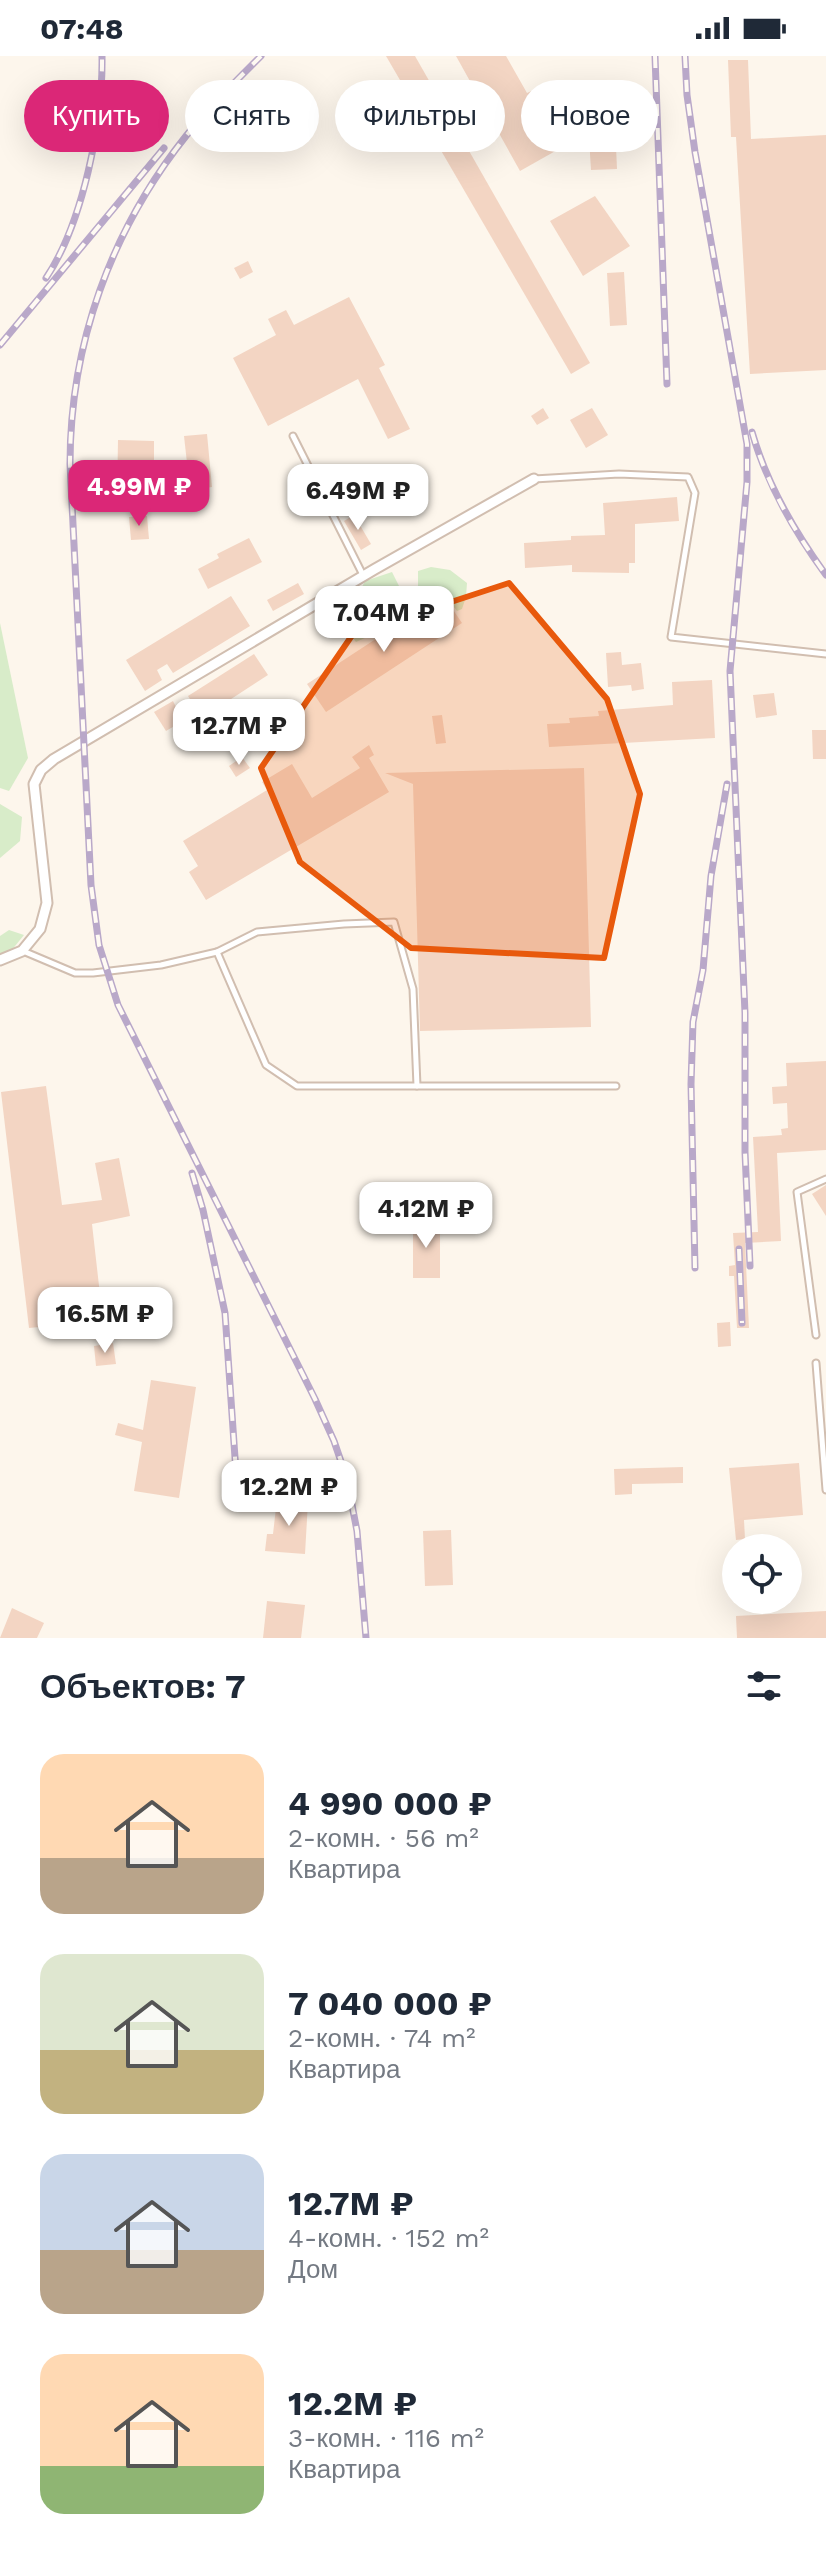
<!DOCTYPE html>
<html lang="ru">
<head>
<meta charset="utf-8">
<style>
	:root { --surface:#fff; --page:#f6f6f7; --text:#1f2937; --muted:#747a83; --accent:#db2777 }
	body { margin:0; font-family:"Work Sans",sans-serif; background:var(--page); color:var(--text); height:100vh; display:flex; flex-direction:column; font-size:30px; white-space:nowrap }
	* { box-sizing:border-box; margin:0 }
	p { font-size:26px; color:var(--muted) }
	.icon { flex:none; width:44px; height:44px; fill:none; stroke:currentColor; stroke-width:2; stroke-linecap:round; stroke-linejoin:round }
	.map { position:relative; height:1582px; overflow:hidden }
	.side { display:flex; flex-direction:column; background:var(--surface); flex:1 }
	.side>* { flex:none }
	.banner { position:absolute; left:24px; top:24px; width:778px; height:72px; display:flex; gap:16px }
	.fabs { position:absolute; left:722px; top:1478px; display:grid; gap:16px }
	.fabs a { display:grid; place-items:center; width:80px; height:80px; border-radius:50%; background:var(--surface); box-shadow:0 8px 32px #0002; font-size:40px }
	.price { position:absolute; translate:-50% -68px; padding:0 18px; border-radius:16px; background:#fff; color:#222; font-size:26px; line-height:52px; filter:drop-shadow(0 2px 4px #0008) }
	.price::after { content:''; position:absolute; left:50%; top:48px; width:24px; height:18px; margin-left:-12px; background:inherit; clip-path:polygon(0 0,100% 0,50% 100%) }
	.price.selected { background:var(--accent); color:#fff }
	ul { padding:0; list-style:none }
	li { display:flex; align-items:center; gap:24px; height:200px; padding:0 40px }
	li span { display:grid; place-items:center; flex:none; width:224px; height:160px; border-radius:24px; color:#555 }
	li>.icon { margin-inline-start:auto }
	span .icon { width:96px; height:96px; fill:#fffc; stroke-width:1 }
	li b { font-size:34px }
	h2 { display:flex; justify-content:space-between; align-items:center; height:96px; padding:0 40px; font-size:34px }
	.chip { padding:0 28px; border-radius:36px; background:var(--surface); box-shadow:0 8px 32px #0002; font-size:28px; line-height:72px }
	.chip.selected { background:var(--accent); color:#fff }
	.status { display:flex; justify-content:space-between; align-items:center; height:56px; padding:0 40px; background:var(--surface); direction:ltr }
	.status svg { height:22px; fill:currentColor }
	.map>svg:first-child { display:block }
	.green { fill:#d8ecc9 }
	.building { fill:#f3d5c3 }
	.lines { fill:none; stroke-linecap:round; stroke-linejoin:round }
	.lane-casing { stroke:#d1beb0; stroke-width:9 }
	.street-casing { stroke:#d1beb0; stroke-width:13 }
	.lane { stroke:#fff; stroke-width:5 }
	.street { stroke:#fff; stroke-width:9 }
	.rail-casing { stroke:#b9a8c9; stroke-width:7 }
	.rail { stroke:#fffaf3; stroke-width:4; stroke-dasharray:12; stroke-linecap:butt }
	.marked { fill:#e8590c; fill-opacity:0.2; stroke:#e8590c; stroke-width:6; stroke-linejoin:round }
</style>
</head>
<body>
<div class="status"><b>07:48</b><svg viewBox="0 0 49 12"><path d="M0 12V9h3v3zM5 12V6h3v6zM10 12V3h3v9zM15 12V0h3v12zM26 1h20v11H26zM47 4h2v5h-2z"/></svg></div>
<div class="map">
<svg width="826" height="1582" viewBox="0 0 826 1582">
	<rect width="100%" height="100%" fill="#fdf6ec"/>
	<g class="green">
		<polygon points="431,511 450,514 467,527 466,541 462,553 457,555 443,537 418,531 418,515"/>
		<polygon points="392,516 409,550 384,567 360,535 365,525"/>
		<polygon points="358,541 378,570 376,577 356,586 350,578 347,569 338,566 336,555 349,544"/>
		<polygon points="0,567 28,702 9,735 0,732"/>
		<polygon points="0,748 22,761 20,785 0,802"/>
		<polygon points="9,874 24,879 11,895 0,900 0,880"/>
	</g>
	<g class="building">
		<polygon points="386,0 415,0 590,307 571,318"/>
		<polygon points="456,0 506,0 527,37 540,31 546,43 533,49 559,93 520,115"/>
		<polygon points="728,4 748,4 751,83 826,79 826,314 750,318 736,81 731,81"/>
		<polygon points="614,47 617,113 591,114 587,48"/>
		<polygon points="595,140 630,190 583,220 550,165"/>
		<polygon points="248,205 253,216 240,223 234,212"/>
		<polygon points="624,216 627,269 610,270 607,217"/>
		<polygon points="349,241 385,309 379,312 410,373 388,383 358,323 268,370 233,302 276,279 268,263 286,254 294,269"/>
		<polygon points="543,352 549,362 537,369 531,360"/>
		<polygon points="592,352 608,379 586,392 570,364"/>
		<polygon points="207,378 212,431 190,434 184,380"/>
		<polygon points="118,384 154,385 154,442 117,441"/>
		<polygon points="677,441 679,465 635,468 635,507 629,507 629,517 572,516 572,509 525,512 524,487 571,484 571,480 605,479 603,447"/>
		<polygon points="354,459 371,488 361,494 344,465"/>
		<polygon points="147,460 149,483 131,484 129,461"/>
		<polygon points="249,482 262,506 208,533 198,513 219,502 217,498"/>
		<polygon points="298,527 304,538 273,555 267,544"/>
		<polygon points="443,539 462,567 326,656 307,628"/>
		<polygon points="231,540 250,570 173,617 167,608 157,614 162,624 145,635 126,604"/>
		<polygon points="621,596 622,609 641,607 644,633 632,635 631,629 608,631 606,597"/>
		<polygon points="254,598 268,619 202,662 188,640"/>
		<polygon points="712,624 715,682 549,691 547,668 570,667 569,662 599,660 598,655 673,649 672,626"/>
		<polygon points="774,637 777,659 756,662 753,639"/>
		<polygon points="173,645 183,665 166,675 154,656"/>
		<polygon points="442,659 446,687 436,688 432,660"/>
		<polygon points="812,674 826,674 826,703 813,703"/>
		<polygon points="369,689 374,699 369,702 389,736 206,844 189,816 198,810 183,785 267,734 262,726 292,708 312,742 360,712 352,701"/>
		<polygon points="242,701 250,712 236,721 229,710"/>
		<polygon points="584,712 591,971 420,975 413,728 385,717"/>
		<polygon points="826,1005 826,1094 777,1097 781,1185 745,1187 749,1272 737,1272 734,1220 729,1220 729,1210 735,1209 733,1177 758,1176 753,1081 782,1079 781,1073 788,1072 787,1047 773,1048 772,1031 787,1030 786,1007"/>
		<polygon points="46,1030 62,1149 102,1144 95,1107 119,1102 130,1160 92,1168 103,1265 29,1272 1,1036"/>
		<polygon points="826,1129 826,1160 812,1138"/>
		<rect x="413" y="1165" width="27" height="57"/>
		<polygon points="730,1266 731,1290 718,1291 717,1267"/>
		<polygon points="113,1287 116,1308 96,1310 94,1290"/>
		<polygon points="151,1324 196,1331 179,1442 134,1435 142,1386 115,1379 118,1367 143,1374"/>
		<polygon points="799,1407 803,1459 744,1464 745,1483 736,1484 729,1412"/>
		<polygon points="683,1411 683,1427 632,1428 632,1438 615,1439 614,1413"/>
		<polygon points="277,1443 308,1446 305,1498 265,1495 267,1478 273,1478"/>
		<polygon points="451,1474 453,1529 425,1530 423,1475"/>
		<polygon points="267,1545 305,1549 301,1582 263,1582"/>
		<polygon points="12,1552 44,1567 37,1582 0,1582"/>
		<polygon points="826,1555 826,1582 737,1582 736,1560"/>
	</g>
	<g class="lines">
		<defs>
			<g id="lane">
				<polyline points="293,380 363,519"/>
				<polyline points="534,423 619,418 688,421 695,437 671,581 826,598"/>
				<polyline points="23,895 75,917 93,917 161,909 217,896 257,876 344,868 394,866 413,933 417,1030"/>
				<polyline points="217,896 266,1009 297,1030 616,1030"/>
				<polyline points="816,1279 797,1136 826,1123"/>
				<polyline points="816,1307 826,1434"/>
			</g>
			<polyline id="street" points="0,904 22,895 40,873 47,847 34,728 41,714 54,703 375,513 534,423"/>
		</defs>
		<use href="#lane" class="lane-casing"/>
		<use href="#street" class="street-casing"/>
		<use href="#lane" class="lane"/>
		<use href="#street" class="street"/>
		<defs>
			<g id="rail">
				<path d="M261,0C235,26 209,51 186,80C111,174 70,288 70,408L91,829L99,889L118,949L315,1343L334,1385L347,1423L357,1475L366,1582"/>
				<polyline points="655,0 667,328"/>
				<polyline points="685,0 687,39 695,96 747,388 747,426 730,615 745,957 745,1096 750,1210"/>
				<path d="M46,222C83,167 103,66 102,0"/>
				<polyline points="0,289 164,92"/>
				<path d="M752,376C767,429 794,475 826,519"/>
				<polyline points="192,1117 203,1154 225,1257 238,1445"/>
				<polyline points="739,1193 742,1267"/>
				<polyline points="695,1212 691,1028 693,966 703,914 711,820 727,728"/>
			</g>
		</defs>
		<use href="#rail" class="rail-casing"/>
		<use href="#rail" class="rail"/>
	</g>
	<path class="marked" d="M509,527L607,643L640,738L604,902L411,892L300,806L261,712L353,578Z"/>
</svg>
<div class="fabs">
<a><svg class="icon" aria-label="locate" viewBox="0 0 24 24"><circle cx="12" cy="12" r="6"/><path d="M12 2v4M12 18v4M2 12h4M18 12h4"/></svg></a>
</div>
<b class="price selected" style="left:139px;top:472px">4.99M ₽</b>
<b class="price" style="left:358px;top:476px">6.49M ₽</b>
<b class="price" style="left:384px;top:598px">7.04M ₽</b>
<b class="price" style="left:239px;top:711px">12.7M ₽</b>
<b class="price" style="left:426px;top:1194px">4.12M ₽</b>
<b class="price" style="left:105px;top:1299px">16.5M ₽</b>
<b class="price" style="left:289px;top:1472px">12.2M ₽</b>
<div class="banner">
<a class="chip selected">Купить</a>
<a class="chip">Снять</a>
<a class="chip">Фильтры</a>
<a class="chip">Новое</a>
</div>
</div>
<section class="side">
<h2>Объектов: 7<svg class="icon" aria-label="filters" viewBox="0 0 24 24"><path d="M4 7h16M4 17h16"/><circle cx="9" cy="7" r="2"/><circle cx="15" cy="17" r="2"/></svg></h2>
<ul>
<li><span style="background:linear-gradient(#ffd9b3 65%,#b9a48a 0)"><svg class="icon" aria-label="home" viewBox="0 0 24 24"><path d="M3 11l9-7 9 7M6 9v11h12V9"/></svg></span><div><b>4 990 000 ₽</b><p>2-комн. · 56 m²</p><p>Квартира</p></div></li>
<li><span style="background:linear-gradient(#dfe7d0 60%,#c2b280 0)"><svg class="icon" aria-label="home" viewBox="0 0 24 24"><path d="M3 11l9-7 9 7M6 9v11h12V9"/></svg></span><div><b>7 040 000 ₽</b><p>2-комн. · 74 m²</p><p>Квартира</p></div></li>
<li><span style="background:linear-gradient(#c9d6e8 60%,#b9a48a 0)"><svg class="icon" aria-label="home" viewBox="0 0 24 24"><path d="M3 11l9-7 9 7M6 9v11h12V9"/></svg></span><div><b>12.7M ₽</b><p>4-комн. · 152 m²</p><p>Дом</p></div></li>
<li><span style="background:linear-gradient(#ffd9b3 70%,#8fb573 0)"><svg class="icon" aria-label="home" viewBox="0 0 24 24"><path d="M3 11l9-7 9 7M6 9v11h12V9"/></svg></span><div><b>12.2M ₽</b><p>3-комн. · 116 m²</p><p>Квартира</p></div></li>
</ul>
</section>
</body>
</html>
